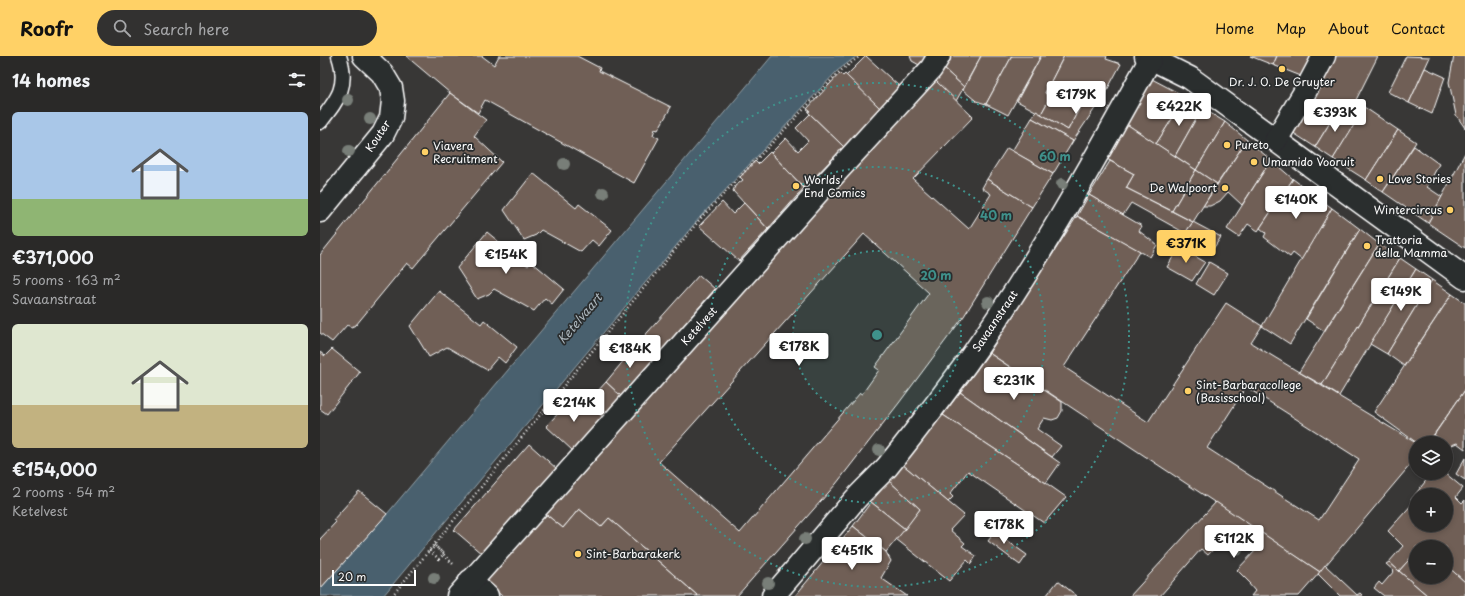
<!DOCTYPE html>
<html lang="en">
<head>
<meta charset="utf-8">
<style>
	:root { --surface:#2a2928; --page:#323130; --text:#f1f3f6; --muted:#a5a6a8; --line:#464545; --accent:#ffd166 }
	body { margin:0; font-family:"Playpen Sans",sans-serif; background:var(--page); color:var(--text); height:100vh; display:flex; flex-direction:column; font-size:15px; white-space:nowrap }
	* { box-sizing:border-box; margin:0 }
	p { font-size:13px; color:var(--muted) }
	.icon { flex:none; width:22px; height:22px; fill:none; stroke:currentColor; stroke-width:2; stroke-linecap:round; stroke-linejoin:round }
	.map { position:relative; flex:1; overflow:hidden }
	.details { display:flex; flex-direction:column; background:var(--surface); width:320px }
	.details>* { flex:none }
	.tools { position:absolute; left:1089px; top:380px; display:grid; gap:8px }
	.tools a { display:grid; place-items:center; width:44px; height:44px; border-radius:50%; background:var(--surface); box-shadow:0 2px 6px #0003,0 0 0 1px var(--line); font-size:20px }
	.scale { position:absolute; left:12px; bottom:10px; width:84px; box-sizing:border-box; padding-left:4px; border:2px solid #fff; border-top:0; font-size:11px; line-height:14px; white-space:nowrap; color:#fff; -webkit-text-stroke:3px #2a2d2e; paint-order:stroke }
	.price { position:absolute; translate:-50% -34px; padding:0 9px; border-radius:4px; background:#fff; color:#222; font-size:13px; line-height:26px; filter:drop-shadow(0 1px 2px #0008) }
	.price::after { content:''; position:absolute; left:50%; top:24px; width:12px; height:9px; margin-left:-6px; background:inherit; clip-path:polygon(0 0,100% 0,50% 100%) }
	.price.on { background:var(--accent); color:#111 }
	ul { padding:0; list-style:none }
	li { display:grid; align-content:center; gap:8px; height:212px; padding:0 12px }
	li span { display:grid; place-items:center; height:124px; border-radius:6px; color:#555 }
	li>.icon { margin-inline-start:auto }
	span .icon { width:72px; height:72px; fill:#fffc; stroke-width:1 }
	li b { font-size:17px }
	h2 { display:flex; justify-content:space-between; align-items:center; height:48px; padding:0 12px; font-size:17px }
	header { display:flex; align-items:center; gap:24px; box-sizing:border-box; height:56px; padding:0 20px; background:var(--accent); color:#111 }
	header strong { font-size:19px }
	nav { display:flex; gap:22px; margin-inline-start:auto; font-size:14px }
	.search { width:280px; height:36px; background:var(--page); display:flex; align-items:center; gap:10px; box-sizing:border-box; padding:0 14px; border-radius:22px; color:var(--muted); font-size:15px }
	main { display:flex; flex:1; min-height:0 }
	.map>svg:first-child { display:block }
	.water { fill:#4a616e; stroke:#92a0a8 }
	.building { fill:#6f5f56; stroke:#fff; fill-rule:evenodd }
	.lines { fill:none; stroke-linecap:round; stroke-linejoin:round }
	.lane-casing { stroke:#fff; stroke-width:17 }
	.street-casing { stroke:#fff; stroke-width:25 }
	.secondary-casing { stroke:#fff; stroke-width:25 }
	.path { stroke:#fff; stroke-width:2.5; stroke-dasharray:1 3; stroke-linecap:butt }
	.lane { stroke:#2a2d2e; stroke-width:14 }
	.street { stroke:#2a2d2e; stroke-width:22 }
	.secondary { stroke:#2a2d2e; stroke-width:22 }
	.tree { fill:#787e78 }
	.ring { fill:none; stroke:#3f918b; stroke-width:2; stroke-dasharray:2 4 }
	.poi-dot { fill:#ffd166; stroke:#2a2d2e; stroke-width:1.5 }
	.labels { text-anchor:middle; stroke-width:3.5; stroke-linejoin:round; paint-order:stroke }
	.poi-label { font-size:11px; fill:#fff; stroke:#2a2d2e; text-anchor:start }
	.street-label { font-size:11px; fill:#fff; stroke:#2a2d2e }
	.water-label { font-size:12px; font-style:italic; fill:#aeb8be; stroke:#2a2d2e }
	.centre { fill:#3f918b; stroke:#2a2d2e; stroke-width:2 }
	.ring-label { font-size:12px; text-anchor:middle; font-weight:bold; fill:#3f918b; stroke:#2a2d2e; stroke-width:3.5; stroke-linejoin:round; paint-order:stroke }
</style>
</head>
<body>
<header>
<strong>Roofr</strong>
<div class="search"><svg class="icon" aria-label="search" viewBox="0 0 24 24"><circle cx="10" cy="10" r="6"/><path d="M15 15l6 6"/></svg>Search here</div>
<nav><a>Home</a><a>Map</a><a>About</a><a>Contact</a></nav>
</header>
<main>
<section class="details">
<h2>14 homes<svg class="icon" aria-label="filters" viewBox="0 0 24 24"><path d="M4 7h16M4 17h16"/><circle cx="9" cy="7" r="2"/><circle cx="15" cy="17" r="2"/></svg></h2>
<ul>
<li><span style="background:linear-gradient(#a9c7e8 70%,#8fb573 0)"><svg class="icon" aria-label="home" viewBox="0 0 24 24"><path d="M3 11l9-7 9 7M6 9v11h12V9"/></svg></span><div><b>€371,000</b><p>5 rooms · 163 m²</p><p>Savaanstraat</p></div></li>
<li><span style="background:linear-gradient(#dfe7d0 65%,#c2b280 0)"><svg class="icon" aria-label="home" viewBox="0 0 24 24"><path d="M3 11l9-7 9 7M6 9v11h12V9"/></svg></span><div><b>€154,000</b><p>2 rooms · 54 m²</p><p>Ketelvest</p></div></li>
</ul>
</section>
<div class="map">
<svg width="1145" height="540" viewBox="0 0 1145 540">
	<rect width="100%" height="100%" fill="#383736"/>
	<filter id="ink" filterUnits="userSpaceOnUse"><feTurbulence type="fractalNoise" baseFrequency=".025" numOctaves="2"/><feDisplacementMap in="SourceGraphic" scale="8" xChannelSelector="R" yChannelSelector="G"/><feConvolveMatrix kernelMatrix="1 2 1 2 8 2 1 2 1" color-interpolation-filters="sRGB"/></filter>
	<g filter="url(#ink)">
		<polygon class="water" points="452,0 537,0 517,15 381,160 63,540 0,540 0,533 67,458"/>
		<g class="building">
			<polygon points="86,0 162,0 174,9 179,0 257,0 280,12 279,15 351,51 338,74 335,73 333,79 339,82 314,127 165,44 158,57 130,37"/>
			<polygon points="546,0 581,32 561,53 526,20"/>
			<polygon points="590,0 607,0 601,10 592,5"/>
			<polygon points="630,0 661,0 644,31 623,12"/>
			<polygon points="661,0 692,0 666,48 656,45 643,34"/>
			<polygon points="692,0 721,0 688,59 666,48"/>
			<polygon points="721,0 744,0 725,37 731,40 721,58 697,45"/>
			<polygon points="744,0 787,0 786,3 801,8 786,36 772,28 748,74 721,58 731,40 725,37"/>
			<polygon points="930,0 957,0 953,9"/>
			<polygon points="957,0 992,0 981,20 953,9"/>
			<polygon points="1013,0 1058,0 1027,62 992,42"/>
			<polygon points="1086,0 1110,1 1089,47 1068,36"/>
			<polygon points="1134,0 1145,0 1145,72 1136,59 1129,26"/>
			<polygon points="623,12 644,31 636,45 615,24"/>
			<polygon points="1105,12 1125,21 1112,58 1089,47"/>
			<polygon points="520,17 523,20 525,18 561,53 524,91 488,56 490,55 487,53"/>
			<polygon points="830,22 866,41 836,88 805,67"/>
			<path d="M615,24L653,61L593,123L649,173L671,138L662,132L667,123L712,151L644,260L579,347L516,428L417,540H378L289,462L281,471L259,453L243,472L223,456L351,312ZM544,178L609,237L555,311L559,314L542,338L540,337L420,477L339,406Z"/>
			<polygon points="772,28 786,36 753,85 712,62 716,55 748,74"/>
			<polygon points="130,37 166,64 154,80 182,106 93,212 87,207 36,269 31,271 27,269 12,286 0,277 0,199"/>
			<polygon points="866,41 882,52 855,100 836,88"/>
			<polygon points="992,42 1011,53 1006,62 1011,65 995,91 972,76"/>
			<polygon points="1044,51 1078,74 1046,124 1013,103"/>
			<polygon points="882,52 905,66 876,114 855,100"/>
			<polygon points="1011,53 1027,62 1029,59 1037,64 1013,103 995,91 1011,65 1006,62"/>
			<polygon points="490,58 524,91 484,132 451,97 466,82 478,95 488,85 476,72"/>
			<polygon points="712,62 753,85 733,118 692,95"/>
			<polygon points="905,66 927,84 897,128 876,114"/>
			<polygon points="805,67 876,114 852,155 806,132 814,118 787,103"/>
			<polygon points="1078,74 1096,86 1063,136 1046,124"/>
			<polygon points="927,84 951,104 922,149 908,136 900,145 890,150 883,150"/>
			<polygon points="1094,90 1119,108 1107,131 1122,141 1108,167 1063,136"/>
			<polygon points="687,92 733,118 712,151 667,123"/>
			<polygon points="450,96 484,132 448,173 413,135 415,130 423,124 420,121 435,105 438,108"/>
			<polygon points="1145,97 1145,192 1108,167"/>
			<polygon points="951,104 973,123 938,175 928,168 919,181 907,173"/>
			<polygon points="790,105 814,118 806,132 873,166 865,177 811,147 803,159 769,139"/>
			<polygon points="876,114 897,128 873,166 852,155"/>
			<polygon points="213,117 256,152 259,148 292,174 279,190 272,184 261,196 221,174 216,179 204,184 184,154"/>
			<polygon points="973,123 1012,152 982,204 973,197 970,201 944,181 946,177 940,172"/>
			<polygon points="769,139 822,170 819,175 837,189 830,201 757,160"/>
			<polygon points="402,146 413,158 424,147 448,173 419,205 379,170"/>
			<polygon points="1012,152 1040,173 970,288 942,270"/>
			<path d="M757,160L820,195L744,311L828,366L906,247L942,270L931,287L1096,387V402L1000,516L669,297ZM926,331L1039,403L999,464L887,392Z"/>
			<polygon points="873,166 901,181 891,196 863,180"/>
			<polygon points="1040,173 1059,188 1004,275 986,263"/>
			<polygon points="167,176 208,210 212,206 244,233 232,248 225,242 214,255 174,233 169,238 157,243 137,212"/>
			<polygon points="1059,188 1080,202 1002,329 979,316"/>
			<polygon points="859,191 885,206 872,225 847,211"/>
			<polygon points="1080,202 1096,213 1019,340 1002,329"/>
			<polygon points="889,206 908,217 894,239 876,228"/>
			<polygon points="1096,213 1112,224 1067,298 1050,288"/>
			<polygon points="379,219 395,233 341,295 340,295 335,300 319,286"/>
			<polygon points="1112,224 1132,238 1084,310 1067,298"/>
			<polygon points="119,235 161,268 164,264 197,291 185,307 178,301 167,314 127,291 109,301 90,270"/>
			<polygon points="1132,238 1145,247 1145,334 1108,387 1097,387 1054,356"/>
			<polygon points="319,286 335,301 301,340 286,326"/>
			<polygon points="12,293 40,316 7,358 0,353 0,296 5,300"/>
			<polygon points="669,297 742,346 742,355 738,362 732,364 724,362 717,373 741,390 732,401 640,336"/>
			<polygon points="286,326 301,340 283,361 267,347"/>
			<polygon points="1145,334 1145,393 1137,387 1129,390 1114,379"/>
			<polygon points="640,336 740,407 726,427 623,359"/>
			<polygon points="256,339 283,361 253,395 226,370"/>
			<polygon points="623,359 726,427 746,441 724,467 648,415 630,438 633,441 628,446 582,408"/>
			<polygon points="209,388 237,413 162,498 134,474"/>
			<polygon points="1145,402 1145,424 1136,418"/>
			<polygon points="582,408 644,459 630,474 645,487 642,490 656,500 651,508 647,504 629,525 576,483 600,453 569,425"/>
			<path d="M1119,417H1125L1143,432L1136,441L1142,447L1145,444V526L1126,509V491H1105L1103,489L1101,491H1096V496L1079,515L1069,506L1083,490L1068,475L1094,446L1091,444L1108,422L1112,425ZM1096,439H1126V469H1096Z"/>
			<polygon points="569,425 600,453 585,473 551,446"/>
			<polygon points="39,435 67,458 0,533 0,483 16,466 13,464"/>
			<polygon points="551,446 585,473 566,496 533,470"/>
			<polygon points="896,446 1000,516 979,540 931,540 935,535 929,528 930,527 917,514 937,493 914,471 888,499 881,493 840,540 810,540"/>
			<polygon points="259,453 281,471 289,462 378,540 182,540 163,524 223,456 243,472"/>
			<polygon points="664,468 707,499 700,509 668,485 671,481 660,474"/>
			<polygon points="533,470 566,496 571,505 561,522 587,540 475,540"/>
			<polygon points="1096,496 1096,521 1126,521 1126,509 1145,526 1145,540 1108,540 1079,515"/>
			<polygon points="1069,506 1079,515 1108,540 1064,540 1054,532 1059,526 1062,529 1074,515 1066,508"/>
			<polygon points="1005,509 1037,539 1040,537 1043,540 1020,540 998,518"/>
			<polygon points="738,525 757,540 726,540"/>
		</g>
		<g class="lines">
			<defs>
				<path id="lane" d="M0,66C18,43 29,30 19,0"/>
				<g id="street">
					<polyline points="826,0 870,22 1145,222"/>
					<polyline points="956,84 986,34 1004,0"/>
					<polyline points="150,525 167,540"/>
					<polyline points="138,540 500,134 611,13 619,0"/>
					<path d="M453,540C480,509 506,478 532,447C543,434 556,423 567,411C594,378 620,343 646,308C715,211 773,107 831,2"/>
				</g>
				<polyline id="secondary" points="0,155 63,78 71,62 73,45 71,32 62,17 44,0"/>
			</defs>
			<use href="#lane" class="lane-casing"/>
			<use href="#street" class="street-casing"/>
			<use href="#secondary" class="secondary-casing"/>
			<g class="path">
				<polyline points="114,489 124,498 119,503 110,495 115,490 133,508"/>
				<polyline points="72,540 381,162 519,16 540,0"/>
			</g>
			<use href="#lane" class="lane"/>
			<use href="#street" class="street"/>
			<use href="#secondary" class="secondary"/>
		</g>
		<g class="tree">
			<circle cx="28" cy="44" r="6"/>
			<circle cx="50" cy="63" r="6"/>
			<circle cx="29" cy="95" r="6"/>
			<circle cx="244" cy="108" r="6"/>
			<circle cx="742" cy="128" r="6"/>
			<circle cx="283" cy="137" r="6"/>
			<circle cx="668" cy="246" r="6"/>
			<circle cx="559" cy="394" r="6"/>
			<circle cx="485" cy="483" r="6"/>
			<circle cx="917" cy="494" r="6"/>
			<circle cx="114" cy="522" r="6"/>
			<circle cx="448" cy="527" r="6"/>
		</g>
	</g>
	<circle cx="557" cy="279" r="84" fill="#3f918b" fill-opacity=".12"/>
	<g class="ring">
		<circle cx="557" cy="279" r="84"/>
		<circle cx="557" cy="279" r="168"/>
		<circle cx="557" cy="279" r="252"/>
	</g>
	<g class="poi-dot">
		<circle cx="962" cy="13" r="4"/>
		<circle cx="907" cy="89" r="4"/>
		<circle cx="105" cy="96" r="4"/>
		<circle cx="934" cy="106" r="4"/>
		<circle cx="1060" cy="123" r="4"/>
		<circle cx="476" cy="130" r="4"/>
		<circle cx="905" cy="132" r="4"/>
		<circle cx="1130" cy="154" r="4"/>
		<circle cx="1047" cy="190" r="4"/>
		<circle cx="868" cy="335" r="4"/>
		<circle cx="258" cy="498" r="4"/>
	</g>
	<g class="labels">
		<g class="poi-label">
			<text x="962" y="30" text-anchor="middle">Dr. J. O. De Gruyter</text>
			<text x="915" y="93">Pureto</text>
			<text x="113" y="94">Viavera<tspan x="113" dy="13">Recruitment</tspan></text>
			<text x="942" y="110">Umamido Vooruit</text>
			<text x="1068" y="127">Love Stories</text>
			<text x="484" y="128">Worlds'<tspan x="484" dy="13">End Comics</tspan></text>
			<text x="897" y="136" text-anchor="end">De Walpoort</text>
			<text x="1122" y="158" text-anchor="end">Wintercircus</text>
			<text x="1055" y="188">Trattoria<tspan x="1055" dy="13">della Mamma</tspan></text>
			<text x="876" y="333">Sint-Barbaracollege<tspan x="876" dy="13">(Basisschool)</tspan></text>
			<text x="266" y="502">Sint-Barbarakerk</text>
		</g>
		<g class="street-label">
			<text transform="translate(58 80) rotate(-56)" y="4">Kouter</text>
			<text transform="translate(675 265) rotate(-56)" y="4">Savaanstraat</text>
			<text transform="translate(379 270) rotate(-48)" y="4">Ketelvest</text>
		</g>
		<g class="water-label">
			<text transform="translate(260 263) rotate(-50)" y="4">Ketelvaart</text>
		</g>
	</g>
	<circle cx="557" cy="279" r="6" class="centre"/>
	<g class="ring-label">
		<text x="735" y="105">60 m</text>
		<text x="676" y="164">40 m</text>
		<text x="616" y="224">20 m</text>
	</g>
</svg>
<div class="tools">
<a><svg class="icon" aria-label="layers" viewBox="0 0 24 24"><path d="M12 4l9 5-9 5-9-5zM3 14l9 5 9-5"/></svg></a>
<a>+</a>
<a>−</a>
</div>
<div class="scale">20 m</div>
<b class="price" style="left:756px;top:59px">€179K</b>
<b class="price" style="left:859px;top:71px">€422K</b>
<b class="price" style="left:1015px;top:77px">€393K</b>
<b class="price" style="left:976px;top:164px">€140K</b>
<b class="price on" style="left:866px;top:208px">€371K</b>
<b class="price" style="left:186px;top:219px">€154K</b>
<b class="price" style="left:1081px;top:256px">€149K</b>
<b class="price" style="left:479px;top:311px">€178K</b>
<b class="price" style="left:310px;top:313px">€184K</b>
<b class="price" style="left:694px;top:345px">€231K</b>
<b class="price" style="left:254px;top:367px">€214K</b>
<b class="price" style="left:684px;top:489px">€178K</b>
<b class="price" style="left:914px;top:503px">€112K</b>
<b class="price" style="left:532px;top:515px">€451K</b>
</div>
</main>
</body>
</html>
